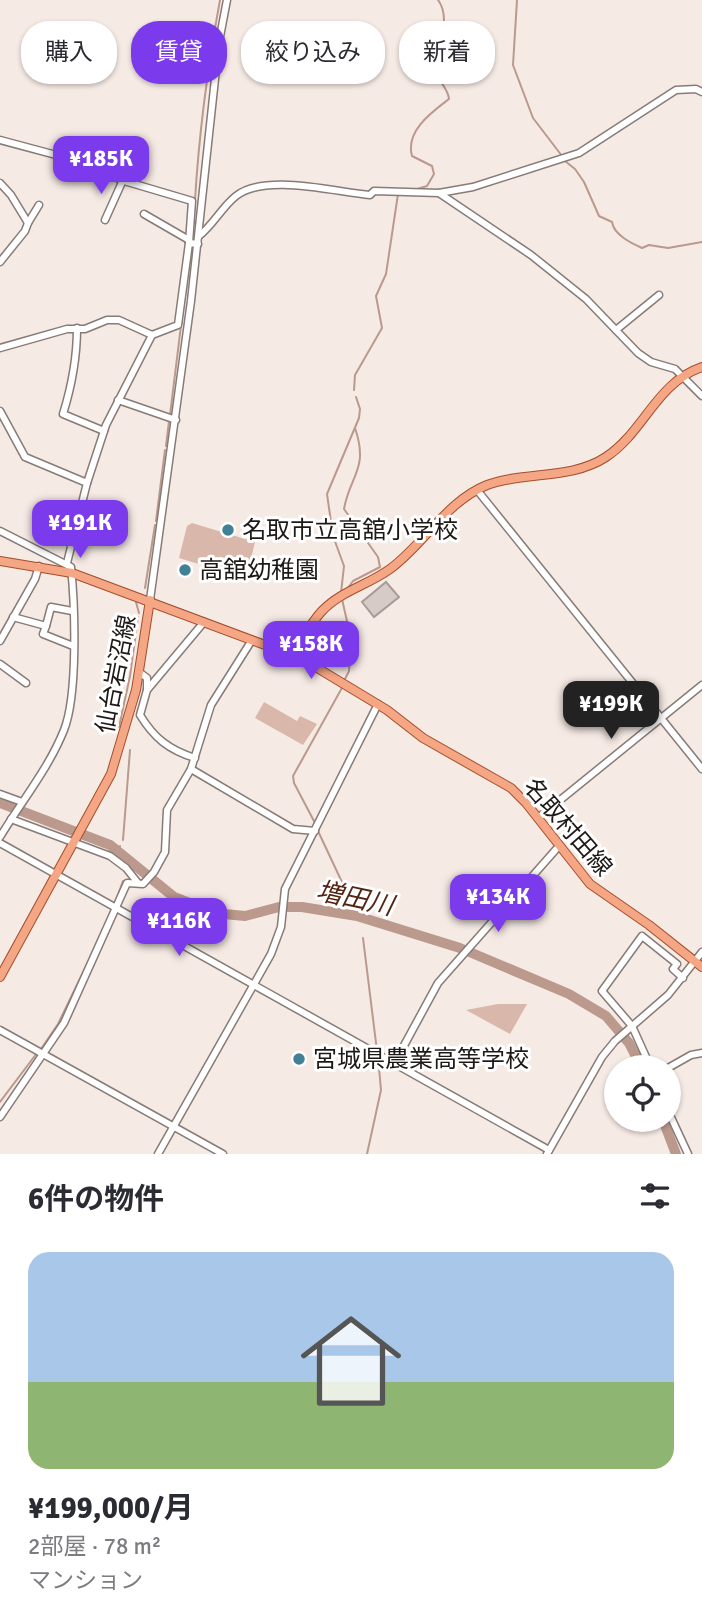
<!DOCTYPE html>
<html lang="ja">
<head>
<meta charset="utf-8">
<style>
	:root { --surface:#fff; --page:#f2f2f3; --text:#2b2b33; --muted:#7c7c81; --accent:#7c3aed }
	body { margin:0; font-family:Signika,"Noto Sans JP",sans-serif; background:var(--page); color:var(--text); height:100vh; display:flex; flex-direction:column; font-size:26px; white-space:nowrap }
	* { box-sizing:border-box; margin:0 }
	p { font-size:23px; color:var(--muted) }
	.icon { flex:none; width:38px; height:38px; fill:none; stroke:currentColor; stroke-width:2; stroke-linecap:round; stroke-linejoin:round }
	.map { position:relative; height:1154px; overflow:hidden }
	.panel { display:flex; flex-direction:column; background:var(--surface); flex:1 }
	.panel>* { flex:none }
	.banner { position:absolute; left:21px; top:21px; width:662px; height:63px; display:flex; gap:14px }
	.fabs { position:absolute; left:604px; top:1055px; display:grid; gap:14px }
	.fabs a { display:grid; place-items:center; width:77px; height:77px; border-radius:50%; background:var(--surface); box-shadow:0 2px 5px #0004; font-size:35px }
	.price { position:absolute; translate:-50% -60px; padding:0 16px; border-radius:14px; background:var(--accent); color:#fff; font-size:23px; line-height:46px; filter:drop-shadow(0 2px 4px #0008) }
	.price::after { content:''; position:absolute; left:50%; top:42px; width:21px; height:16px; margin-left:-10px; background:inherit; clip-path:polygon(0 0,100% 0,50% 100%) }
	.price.current { background:#222; color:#fff }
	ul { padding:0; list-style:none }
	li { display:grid; align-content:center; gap:14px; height:371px; padding:0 28px }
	li span { display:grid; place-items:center; height:217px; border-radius:21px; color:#555 }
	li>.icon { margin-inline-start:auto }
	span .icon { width:126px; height:126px; fill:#fffc; stroke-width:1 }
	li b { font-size:30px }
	h2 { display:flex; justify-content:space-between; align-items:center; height:84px; padding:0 28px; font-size:30px }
	.chip { padding:0 24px; border-radius:28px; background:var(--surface); box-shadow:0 2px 5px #0004; font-size:24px; line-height:63px }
	.chip.current { background:var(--accent); color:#fff }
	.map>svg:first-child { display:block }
	.green { fill:#d9b7aa }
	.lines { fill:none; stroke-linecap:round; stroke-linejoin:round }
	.stream { stroke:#bb998c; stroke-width:2 }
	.river { stroke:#bb998c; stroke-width:10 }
	.building { fill:#d6cbc7; stroke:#a79c98; stroke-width:2 }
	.minor-casing { stroke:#867b77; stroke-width:9 }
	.major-casing { stroke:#a44e2a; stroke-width:10 }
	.minor { stroke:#fff; stroke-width:6 }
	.major { stroke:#f4a685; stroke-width:8 }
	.poi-dot { fill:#428195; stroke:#fff; stroke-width:2.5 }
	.labels { text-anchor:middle; stroke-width:6; stroke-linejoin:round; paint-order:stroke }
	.poi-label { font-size:24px; fill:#1d1917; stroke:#fff; text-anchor:start }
	.street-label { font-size:24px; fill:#1d1917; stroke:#fff }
	.water-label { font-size:26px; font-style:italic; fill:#532513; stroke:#fff }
</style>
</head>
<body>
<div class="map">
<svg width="702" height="1154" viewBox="0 0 702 1154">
	<rect width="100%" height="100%" fill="#f6eae5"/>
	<g class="green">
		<polygon points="192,523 255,542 250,563 235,575 179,558 187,526"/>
		<polygon points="264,702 297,721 300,716 317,724 303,745 255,718"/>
		<polygon points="498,1004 527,1004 510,1034 466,1010"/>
	</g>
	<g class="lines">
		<g class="stream">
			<polyline points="517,0 513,65 533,118 562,156"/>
			<path d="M565,161L575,169L584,182L599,216L612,222C614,235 631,243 642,248L649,245L668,248L702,242"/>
			<path d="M414,190L427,186L434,174L432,166L412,156C405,131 432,112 449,99C448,86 433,78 435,64C437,44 452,19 438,0"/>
			<path d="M195,200C199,134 208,65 220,0"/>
			<polyline points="354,390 355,375 382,328 376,296 386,274 398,194"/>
			<polyline points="170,415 185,293"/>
			<polyline points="166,446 169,421"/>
			<polyline points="156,521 165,450"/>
			<polyline points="145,588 155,525"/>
			<path d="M348,588L353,581L380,567L378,557L344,509C350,475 369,469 355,428"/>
			<polyline points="341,593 344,566 333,536 327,494 359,418 360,409 356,397"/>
			<polyline points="342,599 351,639 349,671 344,681"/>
			<polyline points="136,602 139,613"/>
			<polyline points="119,727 130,676 138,617"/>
			<polyline points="315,823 294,783 293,776 343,686"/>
			<polyline points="318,831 348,895 358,900 356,903"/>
			<polyline points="123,840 130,750"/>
			<polyline points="118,851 120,846"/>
			<polyline points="115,903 123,881"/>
			<polyline points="363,938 377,1051"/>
			<polyline points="41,1049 58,1024 91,956"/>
			<polyline points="0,1102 37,1053"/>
			<polyline points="367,1154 381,1090 378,1057"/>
		</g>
		<g class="river">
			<polyline points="0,803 110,845 174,897 200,907 224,914 245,916 279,907 302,907 357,916 460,948 569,994 606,1016 629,1043 642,1068"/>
			<polyline points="663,1120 676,1154"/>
		</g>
	</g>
	<polygon class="building" points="386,582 399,597 374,617 362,602"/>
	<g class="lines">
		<defs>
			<g id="minor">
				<polyline points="0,140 86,163 121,180 192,201 189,243"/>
				<polyline points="0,183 11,195 28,223 25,231 0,262"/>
				<polyline points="439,193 531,255 586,299 638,353 651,362 675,369 702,396"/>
				<polyline points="144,214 189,240"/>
				<polyline points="105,220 123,180"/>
				<polyline points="28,223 39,205"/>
				<path d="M199,236C213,225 222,207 236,196C265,173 335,192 370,195L374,191L439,193L473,187L579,153L676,90L696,89L702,92"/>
				<path d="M77,328C77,358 72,385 63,414L104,431"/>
				<polyline points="616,330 659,295"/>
				<polyline points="0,348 67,329 85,329 107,320 119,320 152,335 178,325 189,243 198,244"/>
				<polyline points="118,400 176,420"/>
				<polyline points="0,411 25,457 87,483 67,563"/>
				<polyline points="87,483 106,425 152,335"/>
				<polyline points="477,490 702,769"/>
				<path d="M0,531L71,567C75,606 78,695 64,730C49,768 21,802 0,837"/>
				<polyline points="150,600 191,301 219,42 227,0"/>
				<polyline points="13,617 46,626 51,607 72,611"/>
				<polyline points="46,626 43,634 73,646"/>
				<polyline points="0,641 35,579 39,566"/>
				<polyline points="0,664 26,683"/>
				<polyline points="139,672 147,678 147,689"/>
				<path d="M195,758C169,750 154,738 140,715L147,690L204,622"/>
				<polyline points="191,769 293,829 315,831"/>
				<polyline points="0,794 22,802"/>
				<polyline points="538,818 702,685"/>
				<polyline points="11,819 110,856 126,868 138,883"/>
				<polyline points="0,843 549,1150"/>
				<polyline points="0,1030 223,1154"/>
				<polyline points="394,1064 438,983 559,846"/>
				<polyline points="651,1068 632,1026 602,991 642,936 677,964 673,969 683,978"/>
				<polyline points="668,1068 691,1055 702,1053"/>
				<polyline points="668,1111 688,1154"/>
				<polyline points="0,1117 64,1023 127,883 143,884 154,872 165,852 167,810 191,769 211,705 252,640"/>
				<polyline points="158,1154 271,954 281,927 285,889 378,704"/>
				<polyline points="547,1154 602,1057 615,1041 668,995 702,952"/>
			</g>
			<g id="major">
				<polyline points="0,561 72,573 281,651 319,669 387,710 423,738 511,788 526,803 590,884 649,925 702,967"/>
				<path d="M292,656C301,641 310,624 322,611C341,591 368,585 390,569C424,544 447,501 487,485C525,471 571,480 606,457C644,432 656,383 702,367"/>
				<polyline points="0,977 111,774 136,690 150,600"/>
			</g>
		</defs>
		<use href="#minor" class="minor-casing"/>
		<use href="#major" class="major-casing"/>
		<use href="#minor" class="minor"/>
		<use href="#major" class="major"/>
	</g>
	<g class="poi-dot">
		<circle cx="228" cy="530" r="7"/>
		<circle cx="185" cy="570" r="7"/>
		<circle cx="299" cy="1059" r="7"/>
	</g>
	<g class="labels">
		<g class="poi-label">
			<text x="242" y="538">名取市立高舘小学校</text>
			<text x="199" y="578">高舘幼稚園</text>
			<text x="313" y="1067">宮城県農業高等学校</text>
		</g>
		<g class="street-label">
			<text transform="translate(116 674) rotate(-79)" y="8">仙台岩沼線</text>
			<text transform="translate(568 827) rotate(49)" y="8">名取村田線</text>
		</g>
		<g class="water-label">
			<text transform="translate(355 898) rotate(12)" y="9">増田川</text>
		</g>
	</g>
</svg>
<div class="fabs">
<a><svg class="icon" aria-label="locate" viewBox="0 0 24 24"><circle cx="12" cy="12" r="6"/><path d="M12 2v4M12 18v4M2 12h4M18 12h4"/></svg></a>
</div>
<b class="price" style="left:101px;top:196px">¥185K</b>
<b class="price" style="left:80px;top:560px">¥191K</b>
<b class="price" style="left:311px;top:681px">¥158K</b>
<b class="price current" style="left:611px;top:741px">¥199K</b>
<b class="price" style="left:498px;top:934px">¥134K</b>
<b class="price" style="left:179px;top:958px">¥116K</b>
<div class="banner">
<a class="chip">購入</a>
<a class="chip current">賃貸</a>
<a class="chip">絞り込み</a>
<a class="chip">新着</a>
</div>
</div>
<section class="panel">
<h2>6件の物件<svg class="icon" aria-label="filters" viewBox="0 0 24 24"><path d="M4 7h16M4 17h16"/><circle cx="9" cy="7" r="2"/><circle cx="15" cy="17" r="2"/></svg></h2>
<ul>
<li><span style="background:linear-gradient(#a9c7e8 60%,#8fb573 0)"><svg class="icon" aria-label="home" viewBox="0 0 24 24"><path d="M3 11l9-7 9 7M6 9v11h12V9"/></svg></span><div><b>¥199,000/月</b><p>2部屋 · 78 m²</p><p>マンション</p></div></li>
</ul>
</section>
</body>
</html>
